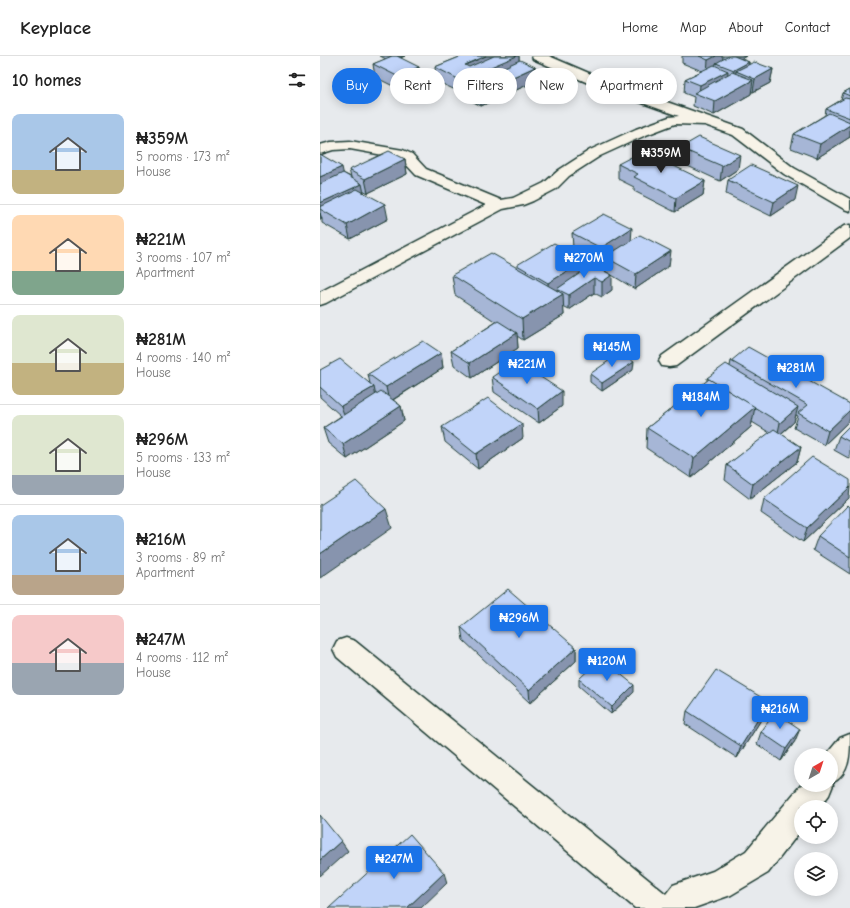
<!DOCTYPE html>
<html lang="en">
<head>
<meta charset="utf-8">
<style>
	:root { --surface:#fff; --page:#f2f2f2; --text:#222; --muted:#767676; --line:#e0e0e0; --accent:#1a73e8 }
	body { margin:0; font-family:"Comic Neue",sans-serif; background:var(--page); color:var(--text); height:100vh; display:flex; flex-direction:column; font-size:15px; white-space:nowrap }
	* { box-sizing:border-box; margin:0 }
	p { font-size:13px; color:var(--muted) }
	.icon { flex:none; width:22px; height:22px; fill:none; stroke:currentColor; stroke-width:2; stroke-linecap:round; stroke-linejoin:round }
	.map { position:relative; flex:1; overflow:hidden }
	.drawer { display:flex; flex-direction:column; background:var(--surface); width:320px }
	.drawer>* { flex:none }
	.banner { position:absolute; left:12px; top:12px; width:380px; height:36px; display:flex; gap:8px }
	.needle { width:26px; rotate:39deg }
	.tools { position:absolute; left:474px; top:692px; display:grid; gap:8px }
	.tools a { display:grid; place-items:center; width:44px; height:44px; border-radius:50%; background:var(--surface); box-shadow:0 2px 10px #0003; font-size:20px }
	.price { position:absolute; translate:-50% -34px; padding:0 9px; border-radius:4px; background:var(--accent); color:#fff; font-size:13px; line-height:26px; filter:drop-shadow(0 1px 2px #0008) }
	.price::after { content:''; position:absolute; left:50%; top:24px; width:12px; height:9px; margin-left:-6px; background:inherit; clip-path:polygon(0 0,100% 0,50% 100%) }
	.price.selected { background:#222; color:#fff }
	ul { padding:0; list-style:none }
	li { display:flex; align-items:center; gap:12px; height:100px; padding:0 12px }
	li+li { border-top:1px solid var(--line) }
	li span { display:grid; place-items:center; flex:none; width:112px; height:80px; border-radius:8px; color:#555 }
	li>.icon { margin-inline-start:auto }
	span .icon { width:48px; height:48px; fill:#fffc; stroke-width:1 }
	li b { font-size:17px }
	h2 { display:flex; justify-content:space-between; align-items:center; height:48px; padding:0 12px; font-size:17px }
	.pill { padding:0 14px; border-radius:18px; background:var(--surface); box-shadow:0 2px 10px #0003; font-size:14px; line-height:36px }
	.pill.selected { background:var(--accent); color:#fff }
	header { display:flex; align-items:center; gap:24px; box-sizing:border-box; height:56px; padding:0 20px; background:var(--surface); border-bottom:1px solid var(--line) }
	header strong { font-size:19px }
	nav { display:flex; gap:22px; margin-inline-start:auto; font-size:14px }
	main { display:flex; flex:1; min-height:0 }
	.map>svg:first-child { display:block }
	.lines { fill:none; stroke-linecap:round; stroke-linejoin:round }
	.minor-casing { stroke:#1f3d34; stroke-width:3 }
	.minor { fill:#f7f3e8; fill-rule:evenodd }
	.wall { fill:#a6b6d6; stroke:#1f3d34 }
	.shaded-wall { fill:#8794ae; stroke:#1f3d34 }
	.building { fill:#c1d4f9; stroke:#1f3d34 }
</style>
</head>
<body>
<header>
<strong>Keyplace</strong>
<nav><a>Home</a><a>Map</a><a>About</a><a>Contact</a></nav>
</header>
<main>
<section class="drawer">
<h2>10 homes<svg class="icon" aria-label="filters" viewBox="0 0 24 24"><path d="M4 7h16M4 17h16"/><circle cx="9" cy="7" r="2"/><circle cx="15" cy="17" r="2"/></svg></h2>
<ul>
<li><span style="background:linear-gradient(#a9c7e8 70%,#c2b280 0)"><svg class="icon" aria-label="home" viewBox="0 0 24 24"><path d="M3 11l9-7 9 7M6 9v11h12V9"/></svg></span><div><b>₦359M</b><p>5 rooms · 173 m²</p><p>House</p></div></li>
<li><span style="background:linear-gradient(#ffd9b3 70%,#7fa58c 0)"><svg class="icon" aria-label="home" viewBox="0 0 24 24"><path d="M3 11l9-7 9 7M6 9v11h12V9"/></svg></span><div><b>₦221M</b><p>3 rooms · 107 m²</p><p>Apartment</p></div></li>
<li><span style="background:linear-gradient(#dfe7d0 60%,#c2b280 0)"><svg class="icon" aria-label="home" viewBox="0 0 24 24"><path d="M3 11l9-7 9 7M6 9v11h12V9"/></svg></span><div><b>₦281M</b><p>4 rooms · 140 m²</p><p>House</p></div></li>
<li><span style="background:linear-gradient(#dfe7d0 75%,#9aa5b1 0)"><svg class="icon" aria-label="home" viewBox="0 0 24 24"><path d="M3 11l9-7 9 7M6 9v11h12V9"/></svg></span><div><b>₦296M</b><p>5 rooms · 133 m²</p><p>House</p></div></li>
<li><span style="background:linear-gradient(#a9c7e8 75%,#b9a48a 0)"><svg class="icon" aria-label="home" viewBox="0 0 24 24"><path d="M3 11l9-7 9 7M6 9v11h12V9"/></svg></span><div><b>₦216M</b><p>3 rooms · 89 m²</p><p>Apartment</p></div></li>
<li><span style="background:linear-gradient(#f6c9c9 60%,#9aa5b1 0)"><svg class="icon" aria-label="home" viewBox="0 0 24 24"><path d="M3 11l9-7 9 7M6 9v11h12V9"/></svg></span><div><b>₦247M</b><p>4 rooms · 112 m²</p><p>House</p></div></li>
</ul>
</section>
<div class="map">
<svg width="530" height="852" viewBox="0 0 530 852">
	<rect width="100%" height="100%" fill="#e7eaed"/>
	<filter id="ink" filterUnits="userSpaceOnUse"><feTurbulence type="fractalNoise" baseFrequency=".025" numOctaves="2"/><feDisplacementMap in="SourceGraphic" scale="8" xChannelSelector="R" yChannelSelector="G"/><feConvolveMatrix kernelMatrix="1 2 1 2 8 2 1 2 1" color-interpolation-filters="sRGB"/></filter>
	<g filter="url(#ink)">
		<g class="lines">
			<defs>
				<g id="minor">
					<polygon points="212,0 229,0 285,24 423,73 474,112 530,143 530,155 524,153 464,118 413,79 385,69 355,68 326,79 280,100 249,120 236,133 213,145 203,149 183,153 6,247 0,249 0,236 166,149 96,119 82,104 74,101 30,93 13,94 0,98 0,89 11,86 30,85 83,94 92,98 106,113 181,144 193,142 224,127 239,114 270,94 316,73 349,61 359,60 275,30 213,3"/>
					<polygon points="530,169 530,182 356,310 349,311 342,310 339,305 342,300 524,170"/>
					<path d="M26,582L35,585L346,838L353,829L393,815L426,795L481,729H511V699H506L520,682L530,678C530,699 530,718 512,727L513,729L509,739L500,751H481V774L448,817L411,839L374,852H315L17,601L13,593L17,585Z"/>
				</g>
			</defs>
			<use href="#minor" class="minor-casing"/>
			<use href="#minor" class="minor"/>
		</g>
		<g class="wall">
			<polygon points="60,0 85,0 80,2 101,25 79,33 55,21 53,8 66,3"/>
			<polygon points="142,0 199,0 199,5 215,11 216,25 161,50 146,42 145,36 142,37 116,25 115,11"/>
			<polygon points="362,0 426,0 421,3 429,6 429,9 453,13 450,27 433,36 431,36 431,38 394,59 373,50 374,41 364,37 365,23 382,15 362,7"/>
			<polygon points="530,33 530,81 497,102 471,92 474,78 505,59 506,53 521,44 523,37"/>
			<polygon points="360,92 418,113 400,125 359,106"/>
			<polygon points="0,98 23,117 31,121 29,114 85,103 87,118 48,137 43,134 44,136 68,163 30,183 2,167 2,163 0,164"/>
			<polygon points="298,108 385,125 383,139 355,156 314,135 314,131 298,123"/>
			<polygon points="408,124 475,144 451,160 406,138"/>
			<polygon points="252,177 311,184 349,210 315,233 285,215 285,203 281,206 253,192"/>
			<polygon points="197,209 265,213 272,209 292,234 282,241 274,237 249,254 243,251 244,259 203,284 197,280 198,292 152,322 134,309 131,295 176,266 135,239 132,219 197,212"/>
			<polygon points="121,297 123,312 73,344 81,350 84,365 27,403 8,387 3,372 21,360 0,341 0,314 50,328 48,318"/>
			<polygon points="411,305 530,348 530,362 529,365 504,389 474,372 478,360 476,359 474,366 461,378 481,391 477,406 430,443 405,424 407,409 450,377 432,366 431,371 371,422 326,392 327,372 387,325 387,322 410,310"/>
			<polygon points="313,314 282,335 270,326 270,318"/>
			<polygon points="172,321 242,350 219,367 174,336"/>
			<polygon points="530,369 530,403 514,394 519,380"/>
			<polygon points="122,371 203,382 158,413 125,386"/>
			<polygon points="529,442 483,486 441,457 444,443"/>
			<polygon points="530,451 530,518 493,494 498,480"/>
			<polygon points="141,571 256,592 256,605 210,647 143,584"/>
			<polygon points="259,623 314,636 291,658 259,630"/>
			<polygon points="367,655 444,659 417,702 365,668"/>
			<polygon points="441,676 475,685 461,705 437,688"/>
		</g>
		<g class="shaded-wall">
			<polygon points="70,0 85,0 71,5"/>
			<polygon points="166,0 199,0 199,13 145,29 145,36 142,37 140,24 145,9"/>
			<polygon points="396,0 403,0 402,9 396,7 395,13 387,17 388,4"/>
			<polygon points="410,0 426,0 409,9"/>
			<polygon points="429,6 427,19 416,15 415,26 412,27 414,14"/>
			<polygon points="99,11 101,25 79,33 77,20"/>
			<polygon points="215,11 216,25 161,50 160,36"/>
			<polygon points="453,13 450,27 433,36 435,23"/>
			<polygon points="408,15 407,28 379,39 380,29"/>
			<polygon points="433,24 431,38 394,59 395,45"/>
			<polygon points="530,69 530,81 497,102 500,88"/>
			<polygon points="420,99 418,113 400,125 402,110"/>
			<polygon points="85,103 87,118 48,137 45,123"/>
			<polygon points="22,111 25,125 0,137 0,121"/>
			<polygon points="385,125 383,139 355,156 356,142"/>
			<polygon points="42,128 45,142 0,153 0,147"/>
			<polygon points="478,130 475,144 451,160 454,146"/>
			<polygon points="65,148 68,163 30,183 27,169"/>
			<polygon points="0,157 2,163 0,164"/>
			<polygon points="312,172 311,187 285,201 285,203 281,206 281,192"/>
			<polygon points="351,195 349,210 315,233 316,218"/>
			<polygon points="266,204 265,219 237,233 237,237 229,242 228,227"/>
			<polygon points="292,219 292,234 282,241 282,226"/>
			<polygon points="274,222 274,237 249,254 249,239"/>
			<polygon points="243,238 244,259 203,284 202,263"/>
			<polygon points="197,277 198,292 152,322 150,307"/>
			<polygon points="121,297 123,312 69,346 66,331"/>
			<polygon points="314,306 313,314 282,335 282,327"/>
			<polygon points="54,331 57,346 26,364 21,350"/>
			<polygon points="242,335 242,350 219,367 218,353"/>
			<polygon points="81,350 84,365 27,403 23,388"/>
			<polygon points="435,351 431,371 371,422 374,402"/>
			<polygon points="478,351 474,366 457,381 460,367"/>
			<polygon points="530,354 530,362 529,365 504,389 508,375"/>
			<polygon points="202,368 203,382 158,413 156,398"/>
			<polygon points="481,391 477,406 430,443 433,428"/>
			<polygon points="530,431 529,442 483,486 487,472"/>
			<polygon points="66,453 72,472 0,522 0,498"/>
			<polygon points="256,592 256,605 210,647 209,634"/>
			<polygon points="314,629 314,636 291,658 292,651"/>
			<polygon points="449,646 444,659 417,702 421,690"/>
			<polygon points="480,673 475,685 461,705 466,693"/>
			<polygon points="21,785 28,795 0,820 0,804"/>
			<polygon points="124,817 127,827 101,852 87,852"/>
		</g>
		<g class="building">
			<polygon points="72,0 77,0 99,11 77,20 53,8"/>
			<polygon points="142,0 166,0 145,9 149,11 174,0 197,0 140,24 115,11"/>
			<polygon points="379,0 396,0 388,4"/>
			<polygon points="409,0 414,0 429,6 414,14 396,7"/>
			<polygon points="200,4 215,11 160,36 145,29"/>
			<polygon points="434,6 453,13 435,23 416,15"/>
			<polygon points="394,9 408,15 380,29 365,23"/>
			<polygon points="412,16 433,24 395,45 374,37"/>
			<polygon points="530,33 530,40 523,37"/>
			<polygon points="525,42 530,43 530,62 506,53"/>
			<polygon points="509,57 530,66 530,69 500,88 474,78"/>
			<polygon points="379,81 420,99 402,110 360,92"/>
			<polygon points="69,95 85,103 45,123 29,114"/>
			<polygon points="323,95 385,125 356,142 314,121 318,118 298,108"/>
			<polygon points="0,98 22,111 0,121"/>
			<polygon points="431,109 478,130 454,146 408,124"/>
			<polygon points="23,117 42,128 0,147 0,128"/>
			<polygon points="37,133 65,148 27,169 0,153 0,151"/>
			<polygon points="284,158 312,172 281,192 252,177"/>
			<polygon points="320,179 351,195 316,218 285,201"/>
			<polygon points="234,187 266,204 228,227 197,209"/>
			<polygon points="171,197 243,238 202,263 132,219"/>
			<polygon points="272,209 292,219 282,226 274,222 249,239 237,233"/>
			<polygon points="178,265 197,277 150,307 131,295"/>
			<polygon points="103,285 121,297 66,331 48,318"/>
			<polygon points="428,291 530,348 530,354 508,375 478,357 488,349 411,305"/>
			<polygon points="300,297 314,306 282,327 270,318"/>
			<polygon points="20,303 54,331 21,350 0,331 0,314"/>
			<polygon points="196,305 242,335 218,353 172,321"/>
			<polygon points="406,308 478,351 460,367 387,322"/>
			<polygon points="389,323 435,351 374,402 327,372"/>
			<polygon points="61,335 81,350 23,388 3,372"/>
			<polygon points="168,342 202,368 156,398 122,371"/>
			<polygon points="530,369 530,386 519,380"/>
			<polygon points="454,373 481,391 433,428 407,409"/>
			<polygon points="492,401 530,424 530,431 487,472 444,443"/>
			<polygon points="36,425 66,453 0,498 0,449"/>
			<polygon points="528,449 530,451 530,501 498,480"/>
			<polygon points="188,533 256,592 209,634 141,571"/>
			<polygon points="281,602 314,629 292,651 259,623"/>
			<polygon points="396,614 449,646 421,690 367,655"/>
			<polygon points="455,656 480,673 466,693 441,676"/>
			<polygon points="0,759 21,785 0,804"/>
			<polygon points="90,778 124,817 87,852 9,852"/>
		</g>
	</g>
</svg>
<div class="tools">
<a><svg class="needle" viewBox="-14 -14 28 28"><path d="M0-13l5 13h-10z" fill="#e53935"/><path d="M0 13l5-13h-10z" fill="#767676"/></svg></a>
<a><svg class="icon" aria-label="locate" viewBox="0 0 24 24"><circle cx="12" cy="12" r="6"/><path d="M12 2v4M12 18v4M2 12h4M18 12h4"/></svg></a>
<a><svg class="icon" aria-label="layers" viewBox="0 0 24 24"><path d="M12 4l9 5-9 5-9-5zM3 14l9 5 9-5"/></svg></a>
</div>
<b class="price selected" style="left:341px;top:118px">₦359M</b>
<b class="price" style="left:264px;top:223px">₦270M</b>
<b class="price" style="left:292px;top:312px">₦145M</b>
<b class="price" style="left:207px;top:329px">₦221M</b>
<b class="price" style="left:476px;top:333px">₦281M</b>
<b class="price" style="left:381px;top:362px">₦184M</b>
<b class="price" style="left:199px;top:583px">₦296M</b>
<b class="price" style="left:287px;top:626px">₦120M</b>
<b class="price" style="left:460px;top:674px">₦216M</b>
<b class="price" style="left:74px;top:824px">₦247M</b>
<div class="banner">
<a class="pill selected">Buy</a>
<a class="pill">Rent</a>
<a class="pill">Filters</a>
<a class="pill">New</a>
<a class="pill">Apartment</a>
</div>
</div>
</main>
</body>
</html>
